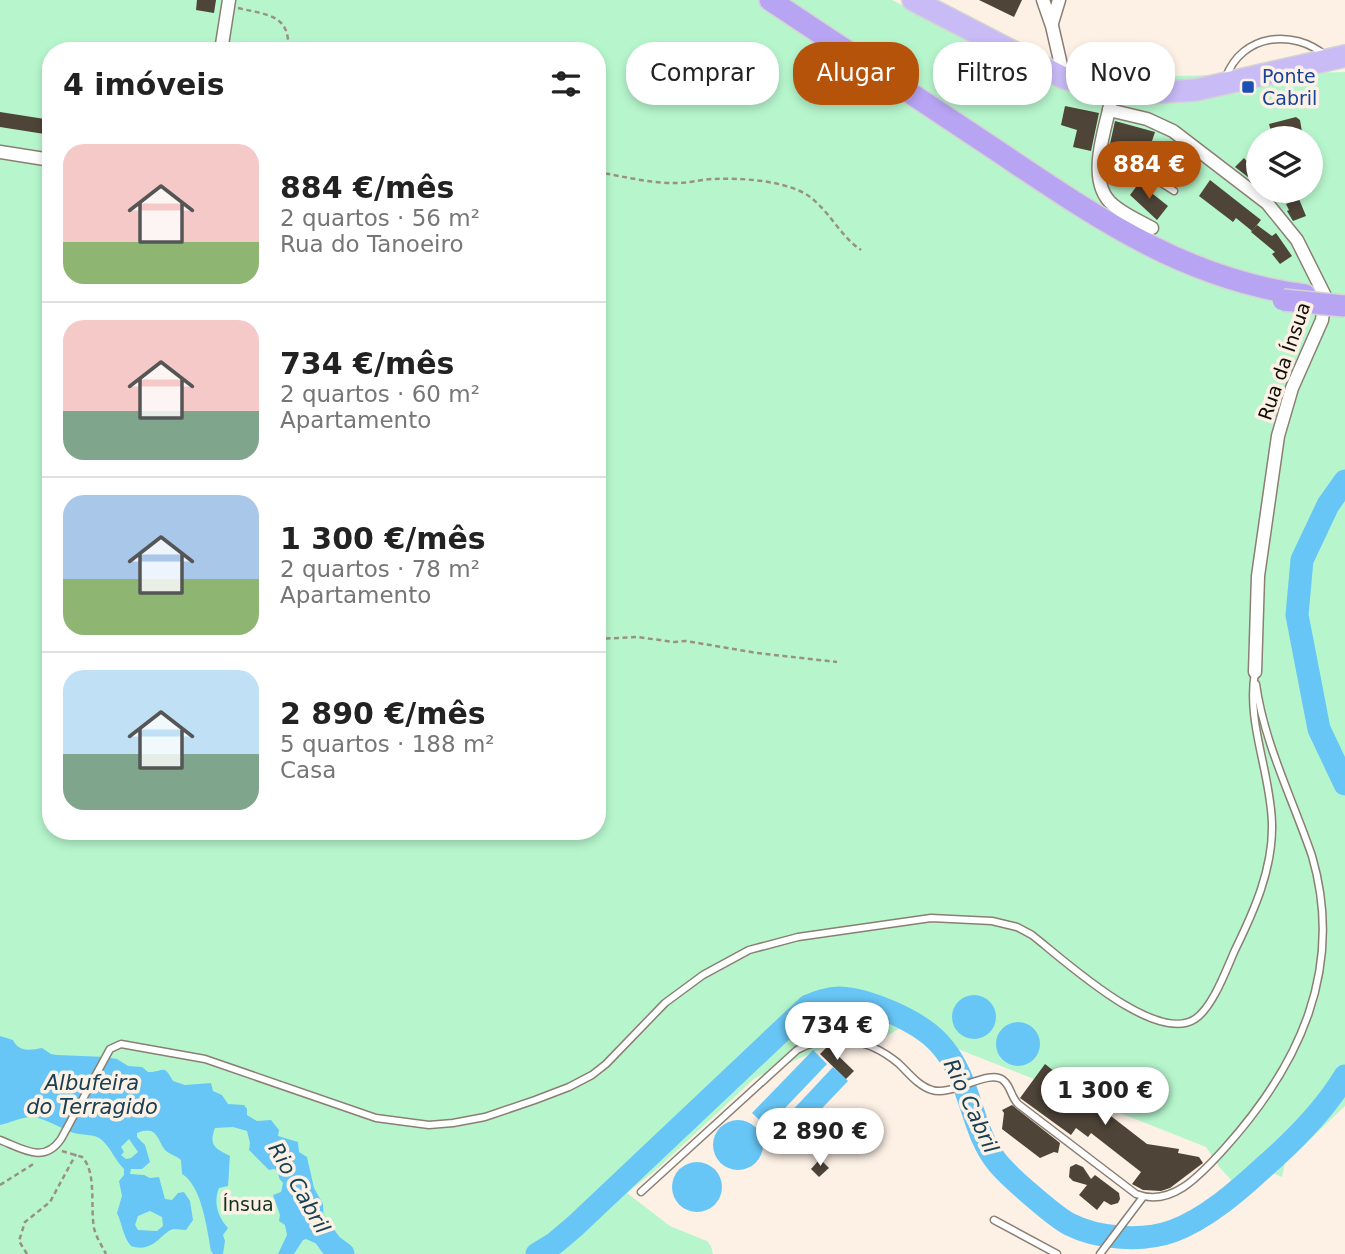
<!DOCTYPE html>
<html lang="pt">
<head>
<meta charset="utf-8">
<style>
	:root { --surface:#fff; --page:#f6f6f6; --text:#222; --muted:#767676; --line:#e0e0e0; --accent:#b45309 }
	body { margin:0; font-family:"DejaVu Sans",sans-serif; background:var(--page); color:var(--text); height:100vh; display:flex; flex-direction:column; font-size:26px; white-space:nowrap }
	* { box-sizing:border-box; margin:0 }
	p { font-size:23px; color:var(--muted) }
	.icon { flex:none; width:38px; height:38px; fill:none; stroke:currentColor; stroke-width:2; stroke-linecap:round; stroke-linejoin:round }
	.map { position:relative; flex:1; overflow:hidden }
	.drawer { position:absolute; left:42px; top:42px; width:564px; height:798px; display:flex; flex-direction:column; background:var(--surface); border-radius:28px; box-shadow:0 4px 10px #0003 }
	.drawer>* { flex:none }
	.banner { position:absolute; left:626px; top:42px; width:612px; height:63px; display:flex; gap:14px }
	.tools { position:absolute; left:1246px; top:126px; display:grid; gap:14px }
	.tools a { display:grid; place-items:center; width:77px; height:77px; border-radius:50%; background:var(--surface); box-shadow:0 4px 10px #0003; font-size:35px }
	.price { position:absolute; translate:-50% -60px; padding:0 16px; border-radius:24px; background:#fff; color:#222; font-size:23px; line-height:46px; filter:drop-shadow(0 2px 4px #0008) }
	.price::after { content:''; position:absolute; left:50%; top:42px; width:21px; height:16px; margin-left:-10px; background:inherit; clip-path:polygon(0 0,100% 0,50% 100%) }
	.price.active { background:var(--accent); color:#fff }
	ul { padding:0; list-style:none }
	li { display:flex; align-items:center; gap:21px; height:175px; padding:0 21px }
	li+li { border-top:2px solid var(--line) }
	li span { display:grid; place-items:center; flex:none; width:196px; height:140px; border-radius:21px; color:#555 }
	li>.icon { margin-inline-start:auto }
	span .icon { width:84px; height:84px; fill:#fffc; stroke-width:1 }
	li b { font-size:30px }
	h2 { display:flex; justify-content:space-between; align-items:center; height:84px; padding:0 21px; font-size:30px }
	.tag { padding:0 24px; border-radius:28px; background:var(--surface); box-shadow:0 4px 10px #0003; font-size:24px; line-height:63px }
	.tag.active { background:var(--accent); color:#fff }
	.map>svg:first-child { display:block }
	.green { fill:#b7f6cd; fill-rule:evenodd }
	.water { fill:#68c6f6; fill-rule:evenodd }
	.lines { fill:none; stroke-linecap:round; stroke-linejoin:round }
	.river { stroke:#68c6f6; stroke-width:23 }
	.building { fill:#4e4438 }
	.service-casing { stroke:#8b7e72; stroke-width:9 }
	.minor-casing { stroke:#8b7e72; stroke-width:15 }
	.primary-casing { stroke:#d4d3d3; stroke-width:24 }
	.trunk-casing { stroke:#d4d3d3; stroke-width:24 }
	.path { stroke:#999188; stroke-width:2.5; stroke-dasharray:5 3.5; stroke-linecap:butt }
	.service { stroke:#fff; stroke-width:6 }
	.minor { stroke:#fff; stroke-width:12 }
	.primary { stroke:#c9bbf6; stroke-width:21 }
	.trunk { stroke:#b7a4f3; stroke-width:21 }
	.trunk-bridge-casing { stroke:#d4d3d3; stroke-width:24; stroke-linecap:butt }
	.trunk-bridge { stroke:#b7a4f3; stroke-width:21 }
	.transit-dot { fill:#1a4fb4; stroke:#fdf1e6; stroke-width:2.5 }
	.labels { text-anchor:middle; stroke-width:7; stroke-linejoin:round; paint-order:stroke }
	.transit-label { font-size:19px; fill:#164399; stroke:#fdf1e6; text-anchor:start }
	.street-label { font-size:19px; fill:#110d08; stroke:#fdf1e6 }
	.park-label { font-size:19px; fill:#103521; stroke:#fdf1e6 }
	.water-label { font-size:21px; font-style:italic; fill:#184054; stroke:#fdf1e6 }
</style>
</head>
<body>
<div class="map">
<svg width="1345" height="1254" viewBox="0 0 1345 1254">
	<rect width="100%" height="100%" fill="#fdf1e6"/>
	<path class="green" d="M0,0H892L1042,79L1345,72V1106L1285,1163L1282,1177L1273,1173L1246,1196L1220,1168L1206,1147L902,1027L885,1037L857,1033L755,1078L656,1170L627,1193L670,1226L707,1241L711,1246L713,1254H0ZM51,51H597V831H51ZM1258,138H1311V191H1258Z"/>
	<g class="water">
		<circle cx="974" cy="1017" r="22"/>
		<circle cx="1018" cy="1044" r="22"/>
		<path d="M0,1036L13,1040C19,1053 32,1050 42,1048L51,1054L57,1055L106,1057L117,1059L128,1066L142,1067L148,1072C165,1072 163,1063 173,1081L185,1085L211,1083L213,1091L222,1095L228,1104L244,1105L247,1109V1115L257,1121L271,1120L279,1130L278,1136L298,1142L299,1152L307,1157L314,1188L323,1204L324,1229L336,1243L333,1251L306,1239L303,1240L294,1254H278L287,1235L285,1225L279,1221L280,1215L273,1195L281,1192L283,1183L279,1178L278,1171L274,1169L269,1170L249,1150L250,1143L247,1131L233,1127L215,1128C208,1146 216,1149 230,1156C229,1165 229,1176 228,1186L219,1188C213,1203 218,1217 228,1228L223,1235L225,1241L223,1254H213L211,1251C207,1229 202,1186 182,1174L181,1160C177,1156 171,1155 166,1151C157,1141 158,1124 137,1133V1137L145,1145L150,1162L142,1169H131L130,1174L144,1175L150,1178L159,1177L165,1199L172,1200L178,1193L184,1192L190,1201L193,1220L186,1230C182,1230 178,1229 174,1229C162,1231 154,1254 131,1246C123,1237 122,1223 117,1213L122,1196L119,1181L124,1175V1169C114,1159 113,1151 102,1140C94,1133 81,1136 71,1132C60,1128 45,1118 32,1117C21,1117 10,1123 0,1125ZM129,1139L138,1152L131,1158L126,1159L121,1155L124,1152L121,1147ZM150,1211L162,1217L163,1226L157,1231L138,1230L135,1225L138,1216Z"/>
		<polygon points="813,1050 827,1064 767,1127 752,1113"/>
		<polygon points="833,1067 848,1081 787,1145 773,1131"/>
		<circle cx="738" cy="1145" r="25"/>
		<circle cx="697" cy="1187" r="25"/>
	</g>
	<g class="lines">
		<g class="river">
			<polyline points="1345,481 1328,505 1302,560 1297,615 1319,729 1345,784"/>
			<polyline points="315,1222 331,1245 343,1254"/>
			<path d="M537,1254L555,1243L575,1226L808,1006C818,1002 828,998 839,998C868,999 919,1021 939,1043C973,1080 969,1127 997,1162C1008,1176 1054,1216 1069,1224C1098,1239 1143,1242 1173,1231C1206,1219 1239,1190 1264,1167C1295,1140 1324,1111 1345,1076"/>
		</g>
	</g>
	<g class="building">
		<polygon points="197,0 216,0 214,13 196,10"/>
		<polygon points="979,0 1022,0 1014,17"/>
		<polygon points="1065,106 1099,113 1091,151 1073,147 1077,130 1061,125"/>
		<polygon points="0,112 51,120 51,135 0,127"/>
		<polygon points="1296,117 1300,120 1303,138 1275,138 1274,134 1272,135 1269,124"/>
		<polygon points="1115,121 1155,132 1149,150 1128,143 1126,149 1110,144"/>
		<polygon points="1244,158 1255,170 1248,177 1235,167"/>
		<polygon points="1210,180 1261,220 1252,231 1236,218 1233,222 1199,196"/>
		<polygon points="1139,183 1168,206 1157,220 1130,195"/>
		<polygon points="1299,199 1306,216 1293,221 1287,211 1289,210 1286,204"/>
		<polygon points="1257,225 1272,236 1276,233 1292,256 1280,264 1272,254 1275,252 1251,232"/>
		<polygon points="828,1046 854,1071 846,1079 820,1054"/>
		<polygon points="1045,1064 1069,1083 1081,1067 1110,1091 1098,1106 1147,1144 1179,1149 1178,1153 1199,1157 1203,1163 1170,1188 1161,1191 1143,1190 1132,1184 1141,1172 1091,1133 1088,1137 1076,1128 1071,1135 1020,1098"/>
		<polygon points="1012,1105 1060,1143 1058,1153 1054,1152 1040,1158 1002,1129 1004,1113 1002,1110"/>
		<polygon points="820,1159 829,1168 819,1177 811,1169"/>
		<polygon points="1076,1164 1083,1167 1091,1179 1095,1175 1119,1193 1120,1199 1118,1203 1111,1205 1104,1201 1097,1210 1079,1195 1087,1185 1073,1181 1069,1177 1070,1167"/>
	</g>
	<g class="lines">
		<defs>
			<g id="service">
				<path d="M1226,77C1242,34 1293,28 1326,56"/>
				<polyline points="1100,154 1132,164 1174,191"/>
				<path d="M0,1140C23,1149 44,1164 61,1139L110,1049L121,1044L205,1059L376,1118L429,1125L453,1123L485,1117L535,1100L569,1087L592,1075L606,1064L665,1003L703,975L749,950L798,937L931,918L992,921L1017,927L1032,935C1063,959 1155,1045 1195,1019C1213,1007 1226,970 1235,950C1254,911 1273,869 1272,824C1271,773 1246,723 1255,672"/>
				<path d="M641,1192L797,1050C831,1031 869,1039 898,1063C908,1072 918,1086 932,1090C952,1097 990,1067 1004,1081C1011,1087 1011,1097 1018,1104L1136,1194C1172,1208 1201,1174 1224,1149C1299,1066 1345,969 1312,856C1293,800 1264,743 1256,684"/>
				<polyline points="994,1220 1057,1254"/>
				<polyline points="1100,1254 1143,1197"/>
			</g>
			<g id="minor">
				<polyline points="1043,0 1052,26 1064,78"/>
				<polyline points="1052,23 1059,0"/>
				<polyline points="221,51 229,0"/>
				<polyline points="1113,89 1109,110 1147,119 1173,131 1267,203 1297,240 1325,296 1322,320 1292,388 1278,436 1258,576 1255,672"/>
				<path d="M1109,110C1103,136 1089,178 1109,201C1120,213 1138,220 1152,228"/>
				<polyline points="0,152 51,160"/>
			</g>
			<polyline id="primary" points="913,0 1064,78 1105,88 1148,93 1196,90 1345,56"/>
			<path id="trunk" d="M770,0C842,48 914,96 987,144C1089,212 1180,279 1305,295"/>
		</defs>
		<use href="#service" class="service-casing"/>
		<use href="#minor" class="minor-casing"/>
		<use href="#primary" class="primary-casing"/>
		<use href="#trunk" class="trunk-casing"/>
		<g class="path">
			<path d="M238,8C267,15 291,14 288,51"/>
			<path d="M597,172C622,176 652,184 677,183C690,183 702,179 714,179C741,178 775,180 800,191C826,203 838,235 861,250"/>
			<polyline points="597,639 637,637 674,642 686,641 757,653 837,662"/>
			<path d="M62,1151L82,1157C97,1172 90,1206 94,1228C96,1237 102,1246 106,1254"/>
			<polyline points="0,1185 35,1163"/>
			<polyline points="27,1254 19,1241 25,1222 50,1202 76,1154"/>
		</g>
		<use href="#service" class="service"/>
		<use href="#minor" class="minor"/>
		<use href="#primary" class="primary"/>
		<use href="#trunk" class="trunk"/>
		<defs>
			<polyline id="trunk-bridge" points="1283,300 1345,306"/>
		</defs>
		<use href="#trunk-bridge" class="trunk-bridge-casing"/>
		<use href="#trunk-bridge" class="trunk-bridge"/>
	</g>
	<rect class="transit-dot" x="1241" y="80" width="14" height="14" rx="3.5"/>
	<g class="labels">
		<g class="transit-label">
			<text x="1262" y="83">Ponte<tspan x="1262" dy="22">Cabril</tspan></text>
		</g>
		<g class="street-label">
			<text transform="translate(1284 361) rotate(-71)" y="7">Rua da Ínsua</text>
		</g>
		<g class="park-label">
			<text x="248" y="1211">Ínsua</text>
		</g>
		<g class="water-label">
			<text x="92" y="1090">Albufeira<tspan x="92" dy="24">do Terragido</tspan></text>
			<text transform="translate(971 1106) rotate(65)" y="7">Rio Cabril</text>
			<text transform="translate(299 1188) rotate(60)" y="7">Rio Cabril</text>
		</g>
	</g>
</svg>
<div class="tools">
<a><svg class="icon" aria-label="layers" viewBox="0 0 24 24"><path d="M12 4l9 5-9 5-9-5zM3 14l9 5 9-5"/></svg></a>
</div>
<b class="price active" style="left:1149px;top:201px">884 €</b>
<b class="price" style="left:837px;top:1062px">734 €</b>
<b class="price" style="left:1105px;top:1127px">1 300 €</b>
<b class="price" style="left:820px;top:1168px">2 890 €</b>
<div class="banner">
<a class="tag">Comprar</a>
<a class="tag active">Alugar</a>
<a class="tag">Filtros</a>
<a class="tag">Novo</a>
</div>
<section class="drawer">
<h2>4 imóveis<svg class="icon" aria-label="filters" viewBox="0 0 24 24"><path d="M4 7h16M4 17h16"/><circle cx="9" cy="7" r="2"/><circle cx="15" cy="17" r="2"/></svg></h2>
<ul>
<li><span style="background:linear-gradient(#f6c9c9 70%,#8fb573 0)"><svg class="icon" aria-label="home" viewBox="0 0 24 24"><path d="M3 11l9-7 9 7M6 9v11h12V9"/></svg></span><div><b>884 €/mês</b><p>2 quartos · 56 m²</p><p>Rua do Tanoeiro</p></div></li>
<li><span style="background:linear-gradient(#f6c9c9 65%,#7fa58c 0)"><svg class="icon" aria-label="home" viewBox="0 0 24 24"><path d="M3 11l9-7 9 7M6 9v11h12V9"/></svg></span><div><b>734 €/mês</b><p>2 quartos · 60 m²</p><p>Apartamento</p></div></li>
<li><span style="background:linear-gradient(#a9c7e8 60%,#8fb573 0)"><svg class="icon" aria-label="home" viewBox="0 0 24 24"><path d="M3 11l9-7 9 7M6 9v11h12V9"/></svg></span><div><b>1 300 €/mês</b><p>2 quartos · 78 m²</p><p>Apartamento</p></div></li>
<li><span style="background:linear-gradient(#bfe0f5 60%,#7fa58c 0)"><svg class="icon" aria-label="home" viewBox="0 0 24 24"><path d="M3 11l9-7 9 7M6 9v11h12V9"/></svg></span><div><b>2 890 €/mês</b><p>5 quartos · 188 m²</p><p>Casa</p></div></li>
</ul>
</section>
</div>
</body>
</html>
